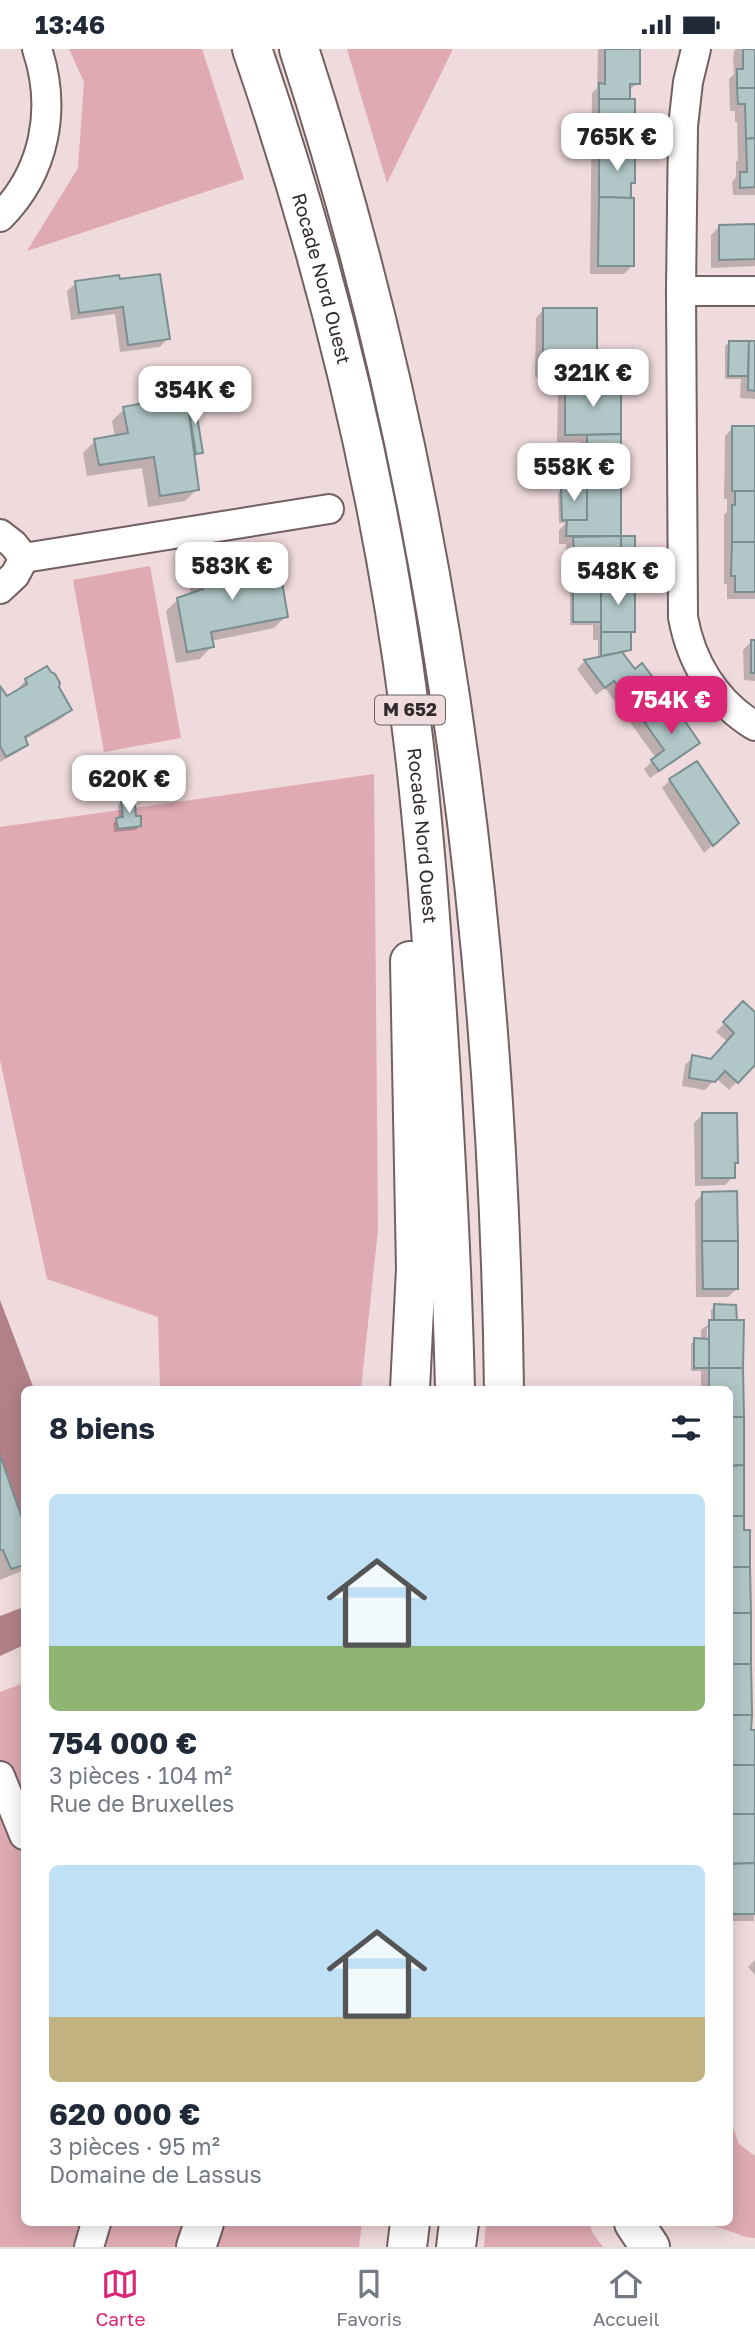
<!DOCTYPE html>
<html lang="fr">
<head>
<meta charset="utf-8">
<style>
	:root { --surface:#fff; --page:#f2f2f3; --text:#1f2937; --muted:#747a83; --line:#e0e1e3; --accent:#db2777 }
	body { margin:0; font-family:"Golos Text",sans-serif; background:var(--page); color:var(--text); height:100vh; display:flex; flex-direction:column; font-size:26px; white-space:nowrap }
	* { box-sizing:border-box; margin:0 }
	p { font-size:23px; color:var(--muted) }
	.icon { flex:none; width:38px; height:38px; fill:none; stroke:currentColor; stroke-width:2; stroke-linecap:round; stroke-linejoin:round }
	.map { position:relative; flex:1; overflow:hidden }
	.details { position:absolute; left:21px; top:1337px; width:712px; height:840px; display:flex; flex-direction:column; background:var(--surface); border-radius:10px; box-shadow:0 4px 18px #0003 }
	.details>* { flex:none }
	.price { position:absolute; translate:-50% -60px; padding:0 16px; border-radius:14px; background:#fff; color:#222; font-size:23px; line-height:46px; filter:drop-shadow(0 2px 4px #0008) }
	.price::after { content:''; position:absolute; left:50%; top:42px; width:21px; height:16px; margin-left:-10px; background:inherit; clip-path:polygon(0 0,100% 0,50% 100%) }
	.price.current { background:var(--accent); color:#fff }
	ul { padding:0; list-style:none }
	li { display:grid; align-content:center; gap:14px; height:371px; padding:0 28px }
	li span { display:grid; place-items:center; height:217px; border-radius:10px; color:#555 }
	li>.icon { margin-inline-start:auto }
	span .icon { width:126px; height:126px; fill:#fffc; stroke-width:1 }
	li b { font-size:30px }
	h2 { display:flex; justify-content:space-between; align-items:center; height:84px; padding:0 28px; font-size:30px }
	.status { display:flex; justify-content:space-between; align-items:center; height:49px; padding:0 35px; background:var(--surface); direction:ltr }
	.status svg { height:19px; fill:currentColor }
	.tab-bar { display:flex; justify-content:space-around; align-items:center; height:98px; border-top:2px solid var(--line); background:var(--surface); font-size:19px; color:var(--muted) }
	.tab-bar a { display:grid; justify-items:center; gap:4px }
	.tab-bar .current { color:var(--accent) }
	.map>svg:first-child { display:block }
	.green { fill:#dfaab2 }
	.water { fill:#b28188 }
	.shadow { fill:#0003; fill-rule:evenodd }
	.building { fill:#b1c7c7; stroke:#7b8f90; stroke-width:2 }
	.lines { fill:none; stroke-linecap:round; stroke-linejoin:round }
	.street-casing { stroke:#726062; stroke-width:32 }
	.highway-casing { stroke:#726062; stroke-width:42 }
	.street { stroke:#fff; stroke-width:28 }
	.highway { stroke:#fff; stroke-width:38 }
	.labels { text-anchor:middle; stroke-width:6; stroke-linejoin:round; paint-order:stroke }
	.shield { fill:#efdadd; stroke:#6b6061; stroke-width:2 }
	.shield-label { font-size:18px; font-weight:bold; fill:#322b2c }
	.street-label { font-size:19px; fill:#322b2c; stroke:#efdadd }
</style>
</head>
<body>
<div class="status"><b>13:46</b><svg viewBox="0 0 49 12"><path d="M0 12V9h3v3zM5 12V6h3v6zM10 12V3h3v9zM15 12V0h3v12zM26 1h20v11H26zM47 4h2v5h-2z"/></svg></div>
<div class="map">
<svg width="755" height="2198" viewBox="0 0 755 2198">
	<rect width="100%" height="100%" fill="#efdadd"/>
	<g class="green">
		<polygon points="69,0 202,0 244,130 27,202 78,119 84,33"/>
		<polygon points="347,0 453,0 387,134"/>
		<polygon points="150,517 181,689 104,703 73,531"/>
		<polygon points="374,725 378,1181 361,1340 160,1340 158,1268 47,1230 0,1011 0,778"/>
		<polygon points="24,1634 24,2174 362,2174 359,2198 0,2198 0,1643"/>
		<polygon points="730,2071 739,2095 755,2107 755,2189 746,2188 706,2174 730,2174"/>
		<polygon points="486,2174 590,2174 592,2183 603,2198 484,2198"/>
	</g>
	<g class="water">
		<polygon points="0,1251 34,1340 24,1340 24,1475 0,1406"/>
		<polygon points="24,1558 24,1596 0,1607 0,1567"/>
	</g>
	<g class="shadow">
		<polygon points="598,0 638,0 638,34 628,42 633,133 629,137 629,151 632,217 624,225 590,225 592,44 597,39"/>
		<polygon points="735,0 755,0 755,146 733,146 732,133 736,128 736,113 738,111 737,73 735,73 735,62 730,62 729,30 734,25 733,8"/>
		<polygon points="755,176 755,217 711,219 711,186 720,177"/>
		<polygon points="118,228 168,289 160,298 120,303 115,265 71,271 67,242 76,234"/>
		<polygon points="544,260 595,303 593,306 593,320 585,328 535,328 536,269"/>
		<polygon points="729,293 755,294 755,350 740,349 741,330 725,330 725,297"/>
		<polygon points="566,337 619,337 620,489 634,583 629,587 629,601 622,605 698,694 690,702 650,729 644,720 656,709 605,639 596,646 577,620 585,612 598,610 598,591 593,591 593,576 570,576 570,539 574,535 593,535 593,510 566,510 566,495 559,495 559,481 566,474 559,474 558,444 562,440 579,440 579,393 557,393 558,345"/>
		<polygon points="152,341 163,356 193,351 201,403 193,408 197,440 185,452 148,458 142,419 87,427 83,404 95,392 115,388 112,372 124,360 140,355"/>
		<polygon points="755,378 755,550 727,550 727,535 724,535 724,466 727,463 727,450 724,450 725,387 733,379"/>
		<path d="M202,525L286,567L274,579L211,592L212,597L200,610L176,614L166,562L178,550L191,546L189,537ZM200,533H204L203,549Z"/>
		<polygon points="751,593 755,593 755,632 744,631 743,601"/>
		<polygon points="26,631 57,639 70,661 62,669 24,691 26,695 18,703 0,713 0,639 7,649 19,642 18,640"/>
		<polygon points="707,727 737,774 704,804 662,739 670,731"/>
		<polygon points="122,752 140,777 136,781 114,783 113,774 119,770 118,756"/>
		<polygon points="735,963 755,966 755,1014 729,1041 716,1029 705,1041 682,1037 685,1016 693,1008 711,1011 728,993 716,983"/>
		<polygon points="702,1066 736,1113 733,1117 733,1128 725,1136 695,1137 694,1074"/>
		<polygon points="703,1145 737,1240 728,1248 696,1248 695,1153"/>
		<path d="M715,1257H735L750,1683H755L754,1872H730V1340H701V1322H691V1295L695,1291H701V1281L711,1273V1261ZM707,1279H710V1291H707Z"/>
		<polygon points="0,1411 24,1481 24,1521 0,1531"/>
		<polygon points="755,1911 755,1926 748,1918"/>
	</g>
	<g class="building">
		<polygon points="605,0 640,0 640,35 630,35 630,50 599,50 599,34 605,35"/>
		<polygon points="743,0 755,0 755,39 737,39 737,20 743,20"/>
		<polygon points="737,39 755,39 755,89 746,90 745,55 738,55"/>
		<rect x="599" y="50" width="36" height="50"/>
		<polygon points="755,89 755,138 740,139 740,123 747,123 746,90"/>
		<polygon points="599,100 635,100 635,134 631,134 631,149 599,148"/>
		<polygon points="599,148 634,149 634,217 598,217"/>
		<polygon points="755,175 755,210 719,211 719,176"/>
		<polygon points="160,225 170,290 128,296 123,258 79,264 75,232 119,226 120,230"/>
		<polygon points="543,259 597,259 597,304 594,304 595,321 543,320"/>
		<polygon points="729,292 749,292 748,327 728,327"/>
		<polygon points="749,292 755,292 755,342 748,341"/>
		<polygon points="565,335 621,335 621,385 565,386"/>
		<polygon points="161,339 164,354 187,350 199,441 160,447 154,408 99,416 94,390 128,384 123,358 144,354 143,349 153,347 151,340"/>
		<polygon points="194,349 203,404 196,405 187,350"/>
		<rect x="732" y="377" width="23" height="65"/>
		<polygon points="621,385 621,438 587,438 587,386"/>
		<polygon points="561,438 587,438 587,471 562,471"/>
		<polygon points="587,438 621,438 621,487 566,487 567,471 587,471"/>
		<polygon points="735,442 755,442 755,493 732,493 732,456 735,456"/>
		<polygon points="621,487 621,503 635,502 635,534 601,533 600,502 574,502 573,488"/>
		<polygon points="621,487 635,487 635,502 621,503"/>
		<polygon points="732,493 755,493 755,543 735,543 735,527 731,527"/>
		<polygon points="278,510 288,568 211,583 214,598 187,603 177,549 203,540 201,524"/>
		<rect x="573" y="533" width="28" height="40"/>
		<polygon points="601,533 635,534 635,583 601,583"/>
		<polygon points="601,583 631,583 631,601 601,607"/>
		<rect x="751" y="591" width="4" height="33"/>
		<polygon points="622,603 635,620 642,614 673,655 645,674 614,632 605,639 584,611"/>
		<polygon points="47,617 51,623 55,625 60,634 59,638 72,661 25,688 28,696 6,708 0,697 0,637 7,647 27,635 25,630"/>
		<polygon points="673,655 700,694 659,722 651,711 664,701 645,674"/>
		<polygon points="697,712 739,774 713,797 669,730"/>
		<polygon points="134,749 136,767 141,767 141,777 118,780 116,769 123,768 121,751"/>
		<polygon points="743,952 755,963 755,1016 738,1034 725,1022 715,1033 689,1029 692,1006 711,1010 734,984 723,973"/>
		<polygon points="702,1064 737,1064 738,1114 735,1114 735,1129 702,1129"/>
		<polygon points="737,1142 738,1192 702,1192 702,1143"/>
		<polygon points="702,1192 738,1192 738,1240 703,1240"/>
		<polygon points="714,1255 736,1256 737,1271 714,1271"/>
		<polygon points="709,1271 744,1271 743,1319 709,1319"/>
		<polygon points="694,1289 709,1290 709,1319 694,1319"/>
		<polygon points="709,1319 743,1319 744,1368 730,1368 730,1340 709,1340"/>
		<polygon points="730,1368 744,1368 744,1416 730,1417"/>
		<polygon points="0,1406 24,1475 24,1516 11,1520 3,1501 0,1501"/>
		<polygon points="744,1416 744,1467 730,1467 730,1417"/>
		<polygon points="730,1467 744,1467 744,1481 750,1481 750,1518 730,1518"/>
		<polygon points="730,1518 750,1518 751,1564 730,1564"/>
		<rect x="730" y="1564" width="21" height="51"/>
		<polygon points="730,1615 751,1615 752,1666 730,1666"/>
		<polygon points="730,1666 752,1666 751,1681 755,1681 755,1716 730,1716"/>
		<rect x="730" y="1716" width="25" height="49"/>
		<polygon points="730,1765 755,1765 755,1814 730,1815"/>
		<polygon points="755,1814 755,1865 730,1865 730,1815"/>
	</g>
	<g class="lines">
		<defs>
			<g id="street">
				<path d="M696,0L688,33L683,77L681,242L683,568C691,613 715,653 755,677"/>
				<path d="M0,168C45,123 57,60 37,0"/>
				<polyline points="681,242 755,242"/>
				<polyline points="0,485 13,495 24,509"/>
				<polyline points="24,509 329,460"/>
				<polyline points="0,540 15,526 24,509"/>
				<polyline points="0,1727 24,1786"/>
				<polyline points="89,2198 96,2174"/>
			</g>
			<g id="highway">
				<path id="s1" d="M252,0C326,215 381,439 410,665C423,764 430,864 437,965C445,1090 452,1215 455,1340"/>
				<path d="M299,0C440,431 498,889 504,1340"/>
				<polyline points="410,912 416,1220 410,1340"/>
				<polyline points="634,2174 650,2198"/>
				<polyline points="196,2198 204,2174"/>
				<polyline points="407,2198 410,2174"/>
				<polyline points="456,2198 459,2174"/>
			</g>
		</defs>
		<use href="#street" class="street-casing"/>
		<use href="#highway" class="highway-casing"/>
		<use href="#street" class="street"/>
		<use href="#highway" class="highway"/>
	</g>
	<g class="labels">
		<rect class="shield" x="375" y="646.5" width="70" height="29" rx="5"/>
		<g class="shield-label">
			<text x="410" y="667">M 652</text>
		</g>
		<g class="street-label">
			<text dy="7" stroke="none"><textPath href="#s1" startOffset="240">Rocade Nord Ouest</textPath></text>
			<text dy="7" stroke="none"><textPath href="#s1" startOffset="807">Rocade Nord Ouest</textPath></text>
		</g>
	</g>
</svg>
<b class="price" style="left:617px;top:124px">765K €</b>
<b class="price" style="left:593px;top:360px">321K €</b>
<b class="price" style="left:195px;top:377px">354K €</b>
<b class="price" style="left:574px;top:454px">558K €</b>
<b class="price" style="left:232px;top:553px">583K €</b>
<b class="price" style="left:618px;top:558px">548K €</b>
<b class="price current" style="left:671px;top:687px">754K €</b>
<b class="price" style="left:129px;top:766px">620K €</b>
<section class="details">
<h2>8 biens<svg class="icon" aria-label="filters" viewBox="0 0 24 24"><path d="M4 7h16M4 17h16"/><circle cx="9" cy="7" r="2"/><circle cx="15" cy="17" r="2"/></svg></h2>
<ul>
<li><span style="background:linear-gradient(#bfe0f5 70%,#8fb573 0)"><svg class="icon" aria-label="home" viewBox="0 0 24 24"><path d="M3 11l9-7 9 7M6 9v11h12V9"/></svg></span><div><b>754 000 €</b><p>3 pièces · 104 m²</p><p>Rue de Bruxelles</p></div></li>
<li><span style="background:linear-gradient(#bfe0f5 70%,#c2b280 0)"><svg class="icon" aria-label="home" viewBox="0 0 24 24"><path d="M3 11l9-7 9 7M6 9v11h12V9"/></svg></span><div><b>620 000 €</b><p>3 pièces · 95 m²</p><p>Domaine de Lassus</p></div></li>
</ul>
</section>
</div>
<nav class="tab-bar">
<a class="current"><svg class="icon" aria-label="map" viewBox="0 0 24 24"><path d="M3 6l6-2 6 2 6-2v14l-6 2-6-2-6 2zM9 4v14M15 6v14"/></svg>Carte</a>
<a><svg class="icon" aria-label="saved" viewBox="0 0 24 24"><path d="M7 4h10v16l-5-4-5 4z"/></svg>Favoris</a>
<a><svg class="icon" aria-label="home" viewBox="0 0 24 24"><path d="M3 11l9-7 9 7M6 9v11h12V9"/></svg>Accueil</a>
</nav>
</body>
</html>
